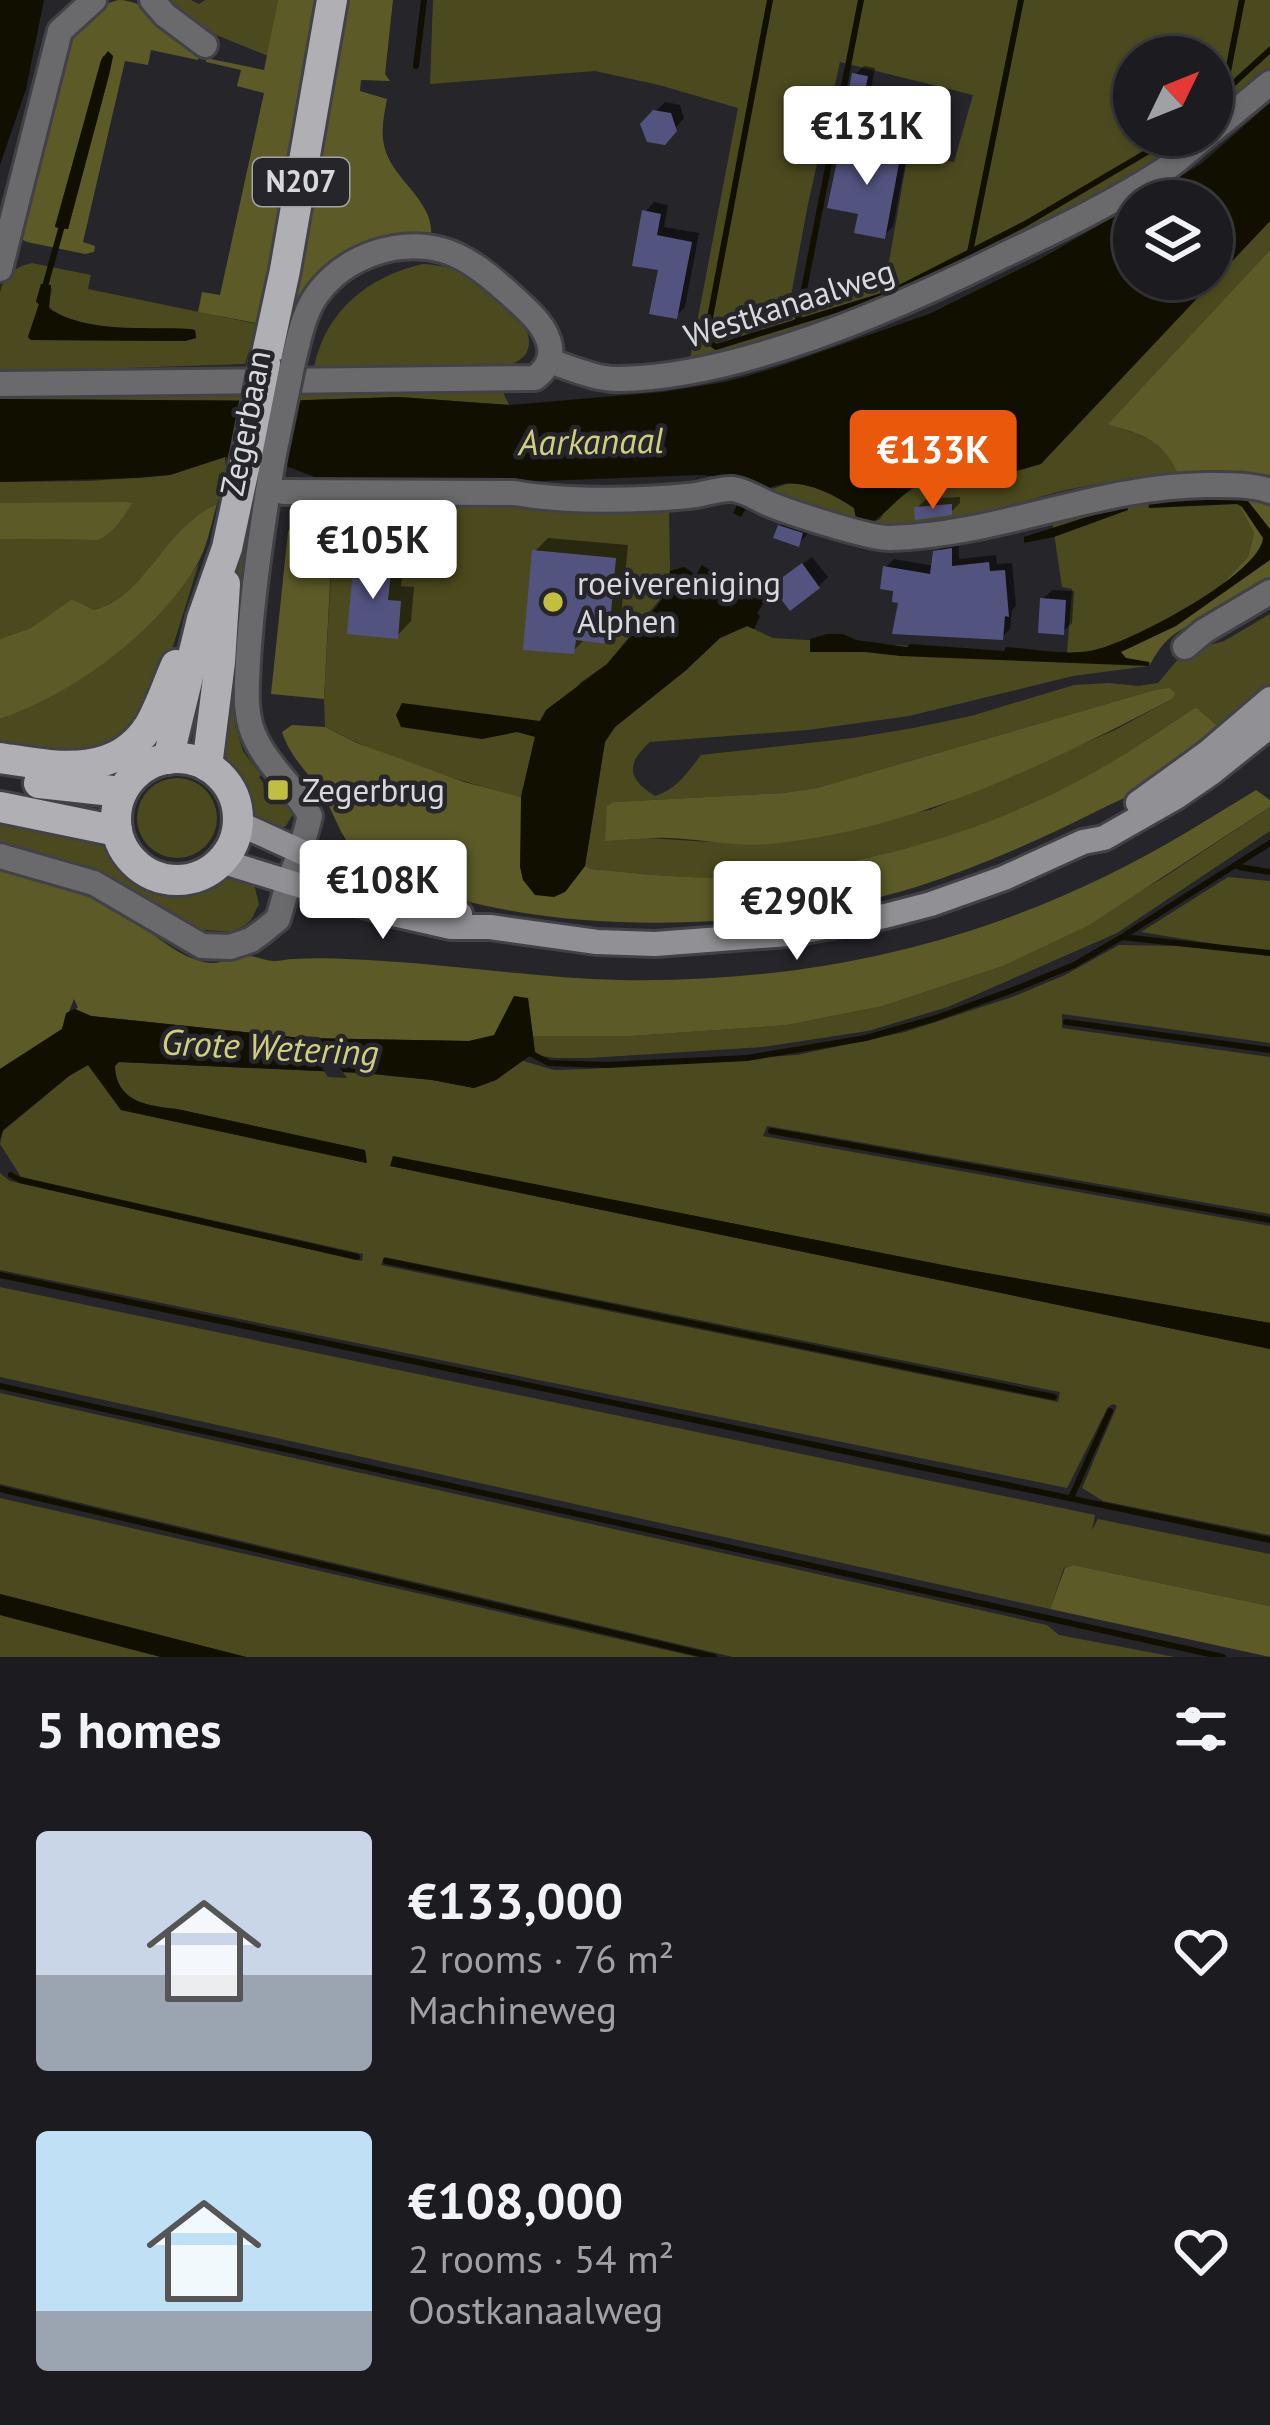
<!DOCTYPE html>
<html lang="en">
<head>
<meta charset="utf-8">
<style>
	:root { --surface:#1c1c20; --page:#252529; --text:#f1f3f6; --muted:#a0a1a5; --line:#3a3a3e; --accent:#ea580c }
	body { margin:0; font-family:"PT Sans",sans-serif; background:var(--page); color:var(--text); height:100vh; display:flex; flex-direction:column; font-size:45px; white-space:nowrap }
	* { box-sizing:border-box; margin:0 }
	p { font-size:39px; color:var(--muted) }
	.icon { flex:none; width:66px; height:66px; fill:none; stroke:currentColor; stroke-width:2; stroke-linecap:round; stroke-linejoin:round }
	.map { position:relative; height:1657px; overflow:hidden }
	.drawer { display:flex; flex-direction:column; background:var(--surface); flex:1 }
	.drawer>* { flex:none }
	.needle { width:78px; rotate:47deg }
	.fabs { position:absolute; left:1113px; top:36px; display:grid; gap:24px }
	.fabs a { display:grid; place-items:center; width:120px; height:120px; border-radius:50%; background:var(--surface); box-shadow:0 3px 9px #0004,0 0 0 3px var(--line); font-size:60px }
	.price { position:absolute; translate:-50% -102px; padding:0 27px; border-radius:12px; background:#fff; color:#222; font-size:39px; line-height:78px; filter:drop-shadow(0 3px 6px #0008) }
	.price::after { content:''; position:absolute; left:50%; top:72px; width:36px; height:27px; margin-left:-18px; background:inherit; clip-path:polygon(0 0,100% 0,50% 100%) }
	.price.active { background:var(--accent); color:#fff }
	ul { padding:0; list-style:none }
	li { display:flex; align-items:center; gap:36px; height:300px; padding:0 36px }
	li span { display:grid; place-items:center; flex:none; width:336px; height:240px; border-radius:12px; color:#555 }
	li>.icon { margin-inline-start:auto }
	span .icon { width:144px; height:144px; fill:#fffc; stroke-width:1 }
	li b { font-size:51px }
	h2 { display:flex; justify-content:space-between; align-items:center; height:144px; padding:0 36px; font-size:51px }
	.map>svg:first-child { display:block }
	.green { fill:#4b4a1e; fill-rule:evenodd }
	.forest { fill:#5c5b27; fill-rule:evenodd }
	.water { fill:#111000 }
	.pier { fill:#25252a }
	.shadow { fill:#0007 }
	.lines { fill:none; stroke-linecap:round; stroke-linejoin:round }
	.stream { stroke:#111000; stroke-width:6 }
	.building { fill:#535380 }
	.minor-casing { stroke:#424246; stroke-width:30 }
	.tertiary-casing { stroke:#424246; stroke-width:30 }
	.secondary-casing { stroke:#424246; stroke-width:30 }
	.primary-casing { stroke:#424246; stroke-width:36 }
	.minor { stroke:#6a6a6d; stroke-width:24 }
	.tertiary { stroke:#6a6a6d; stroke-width:24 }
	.secondary { stroke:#919195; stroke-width:24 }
	.primary { stroke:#afafb4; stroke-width:30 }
	.tertiary-bridge-casing { stroke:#424246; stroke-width:30; stroke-linecap:butt }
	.primary-bridge-casing { stroke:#424246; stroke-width:36; stroke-linecap:butt }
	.tertiary-bridge { stroke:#6a6a6d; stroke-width:24 }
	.primary-bridge { stroke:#afafb4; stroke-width:30 }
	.poi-dot { fill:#c1be40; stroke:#25252a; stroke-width:4.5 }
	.labels { text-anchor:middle; stroke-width:9; stroke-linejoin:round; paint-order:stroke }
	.shield { fill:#25252a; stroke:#a2a3a7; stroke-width:3 }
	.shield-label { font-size:30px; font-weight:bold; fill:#d8d9dc }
	.street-label { font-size:33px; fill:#d8d9dc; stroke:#25252a }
	.poi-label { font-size:33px; fill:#d8d9dc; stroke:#25252a; text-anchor:start }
	.water-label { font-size:36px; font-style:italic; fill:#d0cf7e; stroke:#25252a }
</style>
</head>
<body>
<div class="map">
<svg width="1270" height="1657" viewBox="0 0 1270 1657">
	<rect width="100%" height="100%" fill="#25252a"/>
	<g class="green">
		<polygon points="162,0 191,0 199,4 205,0 278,0 268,56 199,28"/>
		<path d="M433,0H1239L1221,92L1212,99V57H1134V135H1196L1108,194L905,293L795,332L690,359L738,108L659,85L595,71L430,84ZM840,62L973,95L954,162L908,153L886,279L803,310L788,312L808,204Z"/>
		<polygon points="1244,0 1270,0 1270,69 1212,122 1212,102 1240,77 1226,89"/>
		<path d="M1270,221V250L1109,423C1141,437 1161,437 1177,472C1138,478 1096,483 1058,492C994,509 933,530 866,526L880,519L888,506L921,483L943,472H978L1170,325Z"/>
		<path d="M32,263L91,275L88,289L257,324L245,364L6,372L0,370V292C4,275 16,266 32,263ZM41,284L52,289L48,306C76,334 151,328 189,329L195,330L196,338L185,341L31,340L28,337L39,304L36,301Z"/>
		<path d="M423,264C442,265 462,270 478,280C497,292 543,329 525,355C521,360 515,362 510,366L314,367C326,310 369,276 423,264Z"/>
		<polygon points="500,386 509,405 399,397 278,401 0,399 0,394"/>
		<path d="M225,457L227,476L217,504C164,527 147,596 94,610L72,599L31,628L0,639V539L98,540C114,533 124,519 131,504L0,503V482L90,481L170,475Z"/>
		<path d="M790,483C816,485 833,493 854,508L857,523L763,492Z"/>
		<path d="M1233,493L1254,533L1248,557L1216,591L1146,631L1111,656L1151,663L1149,666L1073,676L909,716L808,730L650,742C625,765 628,779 655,796C677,789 688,772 701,755L853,738L913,728L971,716L1074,685L1109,683L1138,686L1158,683L1184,652L1224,641L1270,614V684L1223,731L1196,707C1158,732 1120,759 1080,781C976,836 846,871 728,877C683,879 636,873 591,869L585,866L605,741L615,727L685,671L720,638L747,626L773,638L1049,654L1067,653L1072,589L1062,587L1052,520L1152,496ZM1151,691L1172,699L1115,730L930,810L710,842L648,838L614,802L783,793L817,788Z"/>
		<path d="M335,499L669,505L670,571L666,592L607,664L581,682L535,737L521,797C454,780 387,759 325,727L324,699Z"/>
		<polygon points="246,511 251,511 233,664 235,726 243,751 261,775 259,777 264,784 263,786 270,795 276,791 280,795 283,793 294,812 286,826 275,830 259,820 222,763 230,624"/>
		<path d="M199,563L169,659L138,725L100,752L0,751V719C83,689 146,633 199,563Z"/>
		<circle cx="177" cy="818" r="40"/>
		<polygon points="1270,807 1270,831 1117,933 948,1007 868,1031 763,1047 589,1058 556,1058 541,1056 535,1052 533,1036 632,1036 787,1025 883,1006 1003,966 1160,880"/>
		<polygon points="0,814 106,843 135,873 155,884 178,887 190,886 222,873 251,882 255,888 259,904 251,920 244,926 230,932 195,929 0,845"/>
		<path d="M1228,877L1270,881V1043L1062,1014V1028L1270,1057V1214L767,1126L763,1136L1270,1226V1323L958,1268L394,1157L391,1166L1270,1349V1535L1103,1501L1082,1488L1117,1406L1113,1404L1108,1407L1067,1488L0,1270V1173L10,1181L362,1261L363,1254L21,1177L0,1144L3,1131L69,1076L88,1065L121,1110L366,1163L364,1150L177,1109C148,1106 116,1102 114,1066L118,1062L363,1073L432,1080L474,1088L496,1080L520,1060L554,1070L588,1069L797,1055L905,1032L1015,996L1065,975L1119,945L1233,947L1141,932ZM384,1257L1060,1392L1058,1402L381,1265Z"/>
		<polygon points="0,1287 1095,1515 1092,1530 1098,1519 1270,1554 1270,1606 1073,1565 1064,1568 1050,1609 0,1377"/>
		<polygon points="0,1393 1047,1625 1059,1635 1175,1657 733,1657 0,1484"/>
		<polygon points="0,1498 697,1657 246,1657 0,1594"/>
		<polygon points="0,1615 161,1657 0,1657"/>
	</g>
	<g class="forest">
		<path d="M118,0C149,0 176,32 200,50L198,60L151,50L148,65L125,61L83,242L95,246L94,252L85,254L27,242L19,238C30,195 58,43 84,17C92,8 106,4 118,0ZM103,56H113L109,75L68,229L57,228L55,226Z"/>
		<polygon points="278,0 320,0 261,324 198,312 202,292 220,295 264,93 237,86 241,70 206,62 206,58 264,70"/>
		<path d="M347,0H393L385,74L390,81L361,80L360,91L387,99C384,116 380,132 385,149C394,181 434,201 431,235C355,233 333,253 292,312Z"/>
		<path d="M1270,250V475L1230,471L1177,472C1161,438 1141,435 1108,424Z"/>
		<path d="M1233,493L1270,499V578C1253,592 1231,605 1211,615C1181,630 1168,632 1151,663L1108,655L1216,591L1248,557L1254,533Z"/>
		<path d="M0,503L126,502L132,503C124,518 114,533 98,540L0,539Z"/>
		<polygon points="299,503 334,505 324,699 271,694 288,532"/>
		<path d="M217,504C211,524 207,549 196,566C156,633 73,694 0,719V639L31,628L72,599L94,610C146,597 164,527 217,504Z"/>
		<path d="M1169,688L1175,693L1172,699C1047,764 912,831 769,844C736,847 702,839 669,838C647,837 626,840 605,841L607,806L614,802L783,793L817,788L1151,691Z"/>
		<path d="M1196,707L1223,731C1202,747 1180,765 1158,780C1138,793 1114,802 1093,813C1035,842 978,867 916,887C777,931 550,939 414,884C397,877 379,871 365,861C341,843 336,815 321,792C307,771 290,757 282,732L292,725L325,727L357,743L464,782L521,797L523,880L565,892L585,866L591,869C636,873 683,879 728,877C846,871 976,836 1080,780C1120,759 1158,732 1196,707Z"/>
		<path d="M1256,790L1270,800V807L1089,925L1003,966L883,1006L787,1025L632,1036H533L528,999L514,997L494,1036L469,1041L301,1038L91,1016L75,1009L78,1008L74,999L62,1029L0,1069V864C41,876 81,891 118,911C146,925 172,955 204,962C221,966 233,956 248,956C257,956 266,961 275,961C281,961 287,959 293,959C323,957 354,959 384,961C463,966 541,978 620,980C791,983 952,951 1106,876C1158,851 1207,820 1256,790Z"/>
		<polygon points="1073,1565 1270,1606 1270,1657 1050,1609 1065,1568"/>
	</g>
	<g class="water">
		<polygon points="0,0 44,0 26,89 0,165"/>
		<polygon points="108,51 113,56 109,75 68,229 55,227 101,60"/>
		<path d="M1270,103V221L1041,464L990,479C979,472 976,473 963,474C957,474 950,471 944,472C912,477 891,513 866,526L857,523L854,508C815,482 769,466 741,517L733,513L741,497L724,477L701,475L686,489L553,493L542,481L400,489L338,486L286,466L288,457H225L170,475L137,478L0,482V399L278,401L399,397L509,405L663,392L725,382L772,369L929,314L1042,258L1134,205V279H1212V201H1141L1202,163Z"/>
		<path d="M41,284L51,285L49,309C91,334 142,326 189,329L195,330L196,338L185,341L31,340L28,337L39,304L36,302Z"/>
		<path d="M1183,497H1223L1248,501L1270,529V560L1176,626L1121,652L1126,658L1149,662V666L900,656L865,652H810V639L827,634H843L856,640L907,647L910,644L1004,651L1006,647C1036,649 1069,657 1098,649C1134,640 1260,574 1263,538L1242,507L1237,504L1149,508L1148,501Z"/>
		<polygon points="1127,504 1128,510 1054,537 1024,543 1024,537"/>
		<polygon points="702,565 710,570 705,581 751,586 753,589 764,587 768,597 757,613 760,616 754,629 747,626 720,638 685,671 615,727 605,742 585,866 565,892 554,897 535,895 523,880 520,867 521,797 535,737 517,732 482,739 401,727 396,715 402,703 540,721 546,710 607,664 658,605 666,592 670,571 684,567 696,575"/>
		<path d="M514,996L528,998L535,1052L496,1080L474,1088L432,1080L363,1073L119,1062L115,1066C116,1102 148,1106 177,1109L365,1150L367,1163L121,1110L88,1065L69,1076L3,1130L0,1139V1069L62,1029L66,1013L75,1009L91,1016L301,1038L469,1041L494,1035Z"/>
		<polygon points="393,1156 958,1268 1270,1323 1270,1349 390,1166"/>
		<polygon points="0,1594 246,1657 161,1657 0,1615"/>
	</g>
	<g class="pier">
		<polygon points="700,475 686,489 553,493 542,481"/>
		<polygon points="301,1036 319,1037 347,1078 328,1077"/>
	</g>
	<g class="shadow">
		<polygon points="864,66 875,68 870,94 861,104 855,75"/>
		<polygon points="665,102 680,105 684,118 668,137 655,112"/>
		<polygon points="885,134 910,139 893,226 884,236 861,212 841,154 850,145 874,149 875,143"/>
		<polygon points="654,202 668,205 664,227 699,233 685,307 676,316 645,212"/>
		<polygon points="960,497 960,503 951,512 917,508 926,499"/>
		<polygon points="789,517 811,524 807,535 798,544 780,526"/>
		<polygon points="548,538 628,545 620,627 607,640 586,638 573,651 535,551"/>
		<polygon points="959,542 959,559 996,555 997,564 1012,563 1016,606 1012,610 1010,629 1002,637 901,600 886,567 894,559 934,566 936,553 945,544"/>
		<polygon points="371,546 405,549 401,586 414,587 411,621 397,636 357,561"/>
		<polygon points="812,557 828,577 819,586 789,574"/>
		<polygon points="1052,590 1074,591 1072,623 1062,632 1043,599"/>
	</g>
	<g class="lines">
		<g class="stream">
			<polyline points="770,0 706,339 716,347 888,294 1025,224 1176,135"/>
			<polyline points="416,66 424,0"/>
			<polyline points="1224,92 1242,0"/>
			<polyline points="1212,103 1270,50"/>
			<polyline points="970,252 1021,0"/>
			<polyline points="44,290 63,222"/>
			<polyline points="798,320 861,0"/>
			<polyline points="1239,867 1270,872"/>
			<polyline points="1125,935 1270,843"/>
			<polyline points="1066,1022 1270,1050"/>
			<polyline points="526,1051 549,1063 606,1065 747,1058 866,1038 936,1018 1018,988 1074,965 1122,937 1270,953"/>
			<polyline points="771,1131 1270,1220"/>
			<polyline points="11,1175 20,1180 357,1257"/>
			<polyline points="386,1261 1054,1397"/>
			<polyline points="0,1275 1270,1540"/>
			<polyline points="0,1386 1223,1657"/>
			<polyline points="0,1489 714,1657"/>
			<polyline points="1071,1498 1110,1411"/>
		</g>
	</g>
	<g class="building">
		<polygon points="852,73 868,76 862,107 846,104"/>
		<polygon points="653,110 671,113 677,131 665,145 647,142 640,124"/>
		<polygon points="873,142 902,147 885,239 854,233 858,214 827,208 839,152 869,158"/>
		<polygon points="642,210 661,214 657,235 692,242 677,319 649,314 658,270 632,266"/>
		<polygon points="952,504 952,515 915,520 914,507"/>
		<polygon points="778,525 803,533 799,547 773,538"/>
		<polygon points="952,548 952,566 989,562 990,571 1005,570 1009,617 1005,616 1003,640 892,634 898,603 892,602 893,591 880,589 883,566 930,574 933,551"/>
		<polygon points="532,550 616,558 608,644 576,640 574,654 523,650"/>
		<polygon points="354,559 392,563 388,600 401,601 398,639 347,634"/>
		<polygon points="802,563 820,588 790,611 775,591 780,587 776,582"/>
		<polygon points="1040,598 1066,600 1064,635 1038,633"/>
	</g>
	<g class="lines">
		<defs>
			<g id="minor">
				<polyline points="152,0 165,15 205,45"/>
				<polyline points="1212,131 1270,83"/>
				<polyline points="0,269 60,31 94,0"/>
				<path d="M549,361C571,368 597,380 620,379C740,377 895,309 1002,256C1057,230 1113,203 1164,170C1179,160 1193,146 1207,135"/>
				<path d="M284,492L514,493C566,502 636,501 688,496C704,495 718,488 733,489C746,491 756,498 767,503C788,512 871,539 890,538C999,535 1098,486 1206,485C1227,485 1250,484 1270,491"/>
				<polyline points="1185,647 1204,631 1270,592"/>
				<polyline points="0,856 94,883 202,946 230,947 251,940 262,932 278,919 289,881"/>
			</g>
			<g id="tertiary">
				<path d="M0,384L535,378C545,370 552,361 550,347C547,326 527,310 512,296C492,278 468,257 442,250C398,238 346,256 318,293C303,313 299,339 293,362"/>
				<path d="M273,459C262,526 252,593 248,660C247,684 244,710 253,733C266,765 294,786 310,816L300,853L289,881"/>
			</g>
			<g id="secondary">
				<polyline points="1138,803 1207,753 1270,699"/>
				<polyline points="238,823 385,890 460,914"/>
				<polyline points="221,861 389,913 451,927 490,927 597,942 655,944 788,934 885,916 931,904 1004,878 1083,842 1104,838 1176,797 1211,773 1270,726"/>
			</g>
			<g id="primary">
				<polyline points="265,363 285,270 332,0"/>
				<path d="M0,758C53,766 115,780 149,726C160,708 167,685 176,665"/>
				<circle cx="177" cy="819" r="61"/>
				<polyline points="168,759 202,619 227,548 246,459"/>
				<polyline points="207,766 220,662 225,584"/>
				<polyline points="39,783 122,792"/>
				<polyline points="0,807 117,831"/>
			</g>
		</defs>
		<use href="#minor" class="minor-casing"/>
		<use href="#tertiary" class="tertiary-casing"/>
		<use href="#secondary" class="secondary-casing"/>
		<use href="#primary" class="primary-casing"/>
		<use href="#minor" class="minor"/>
		<use href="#tertiary" class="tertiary"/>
		<use href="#secondary" class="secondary"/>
		<use href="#primary" class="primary"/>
		<defs>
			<polyline id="tertiary-bridge" points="273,459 293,362"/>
			<polyline id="primary-bridge" points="246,459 265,363"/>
		</defs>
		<use href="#tertiary-bridge" class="tertiary-bridge-casing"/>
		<use href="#primary-bridge" class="primary-bridge-casing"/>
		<use href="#tertiary-bridge" class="tertiary-bridge"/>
		<use href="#primary-bridge" class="primary-bridge"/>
	</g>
	<g class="poi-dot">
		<circle cx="553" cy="602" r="12"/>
		<rect x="266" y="778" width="24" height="24" rx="6"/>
	</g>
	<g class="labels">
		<rect class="shield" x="253" y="158" width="96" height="48" rx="9"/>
		<g class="shield-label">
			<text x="301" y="192">N207</text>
		</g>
		<g class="street-label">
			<text transform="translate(789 303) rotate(-18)" y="12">Westkanaalweg</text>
			<text transform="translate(245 423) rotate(-79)" y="12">Zegerbaan</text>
		</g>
		<g class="poi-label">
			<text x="577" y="595">roeivereniging<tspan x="577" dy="38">Alphen</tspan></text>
			<text x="302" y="802">Zegerbrug</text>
		</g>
		<g class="water-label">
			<text transform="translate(591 441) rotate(-1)" y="13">Aarkanaal</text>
			<text transform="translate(270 1047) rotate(3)" y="13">Grote Wetering</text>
		</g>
	</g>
</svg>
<div class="fabs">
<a><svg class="needle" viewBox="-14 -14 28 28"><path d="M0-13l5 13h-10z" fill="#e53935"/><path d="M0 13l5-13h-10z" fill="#a0a1a5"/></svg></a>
<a><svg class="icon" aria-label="layers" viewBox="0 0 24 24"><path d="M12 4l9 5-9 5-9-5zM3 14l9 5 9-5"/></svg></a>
</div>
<b class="price" style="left:867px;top:188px">€131K</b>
<b class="price active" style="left:933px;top:512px">€133K</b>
<b class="price" style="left:373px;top:602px">€105K</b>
<b class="price" style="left:383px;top:942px">€108K</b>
<b class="price" style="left:797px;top:963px">€290K</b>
</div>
<section class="drawer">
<h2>5 homes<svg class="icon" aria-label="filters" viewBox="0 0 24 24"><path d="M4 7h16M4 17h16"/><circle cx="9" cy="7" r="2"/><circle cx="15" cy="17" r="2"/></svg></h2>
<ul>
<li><span style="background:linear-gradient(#c9d6e8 60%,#9aa5b1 0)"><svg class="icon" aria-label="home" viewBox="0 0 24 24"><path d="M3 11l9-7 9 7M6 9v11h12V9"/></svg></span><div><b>€133,000</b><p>2 rooms · 76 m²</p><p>Machineweg</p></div><svg class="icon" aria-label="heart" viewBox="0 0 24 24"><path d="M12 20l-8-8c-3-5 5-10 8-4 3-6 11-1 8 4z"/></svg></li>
<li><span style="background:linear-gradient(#bfe0f5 75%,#9aa5b1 0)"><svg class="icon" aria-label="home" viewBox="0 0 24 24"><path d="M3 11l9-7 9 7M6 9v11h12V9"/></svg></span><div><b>€108,000</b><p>2 rooms · 54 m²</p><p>Oostkanaalweg</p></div><svg class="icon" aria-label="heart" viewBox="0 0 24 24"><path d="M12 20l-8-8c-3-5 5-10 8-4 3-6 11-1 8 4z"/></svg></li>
</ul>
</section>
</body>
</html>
